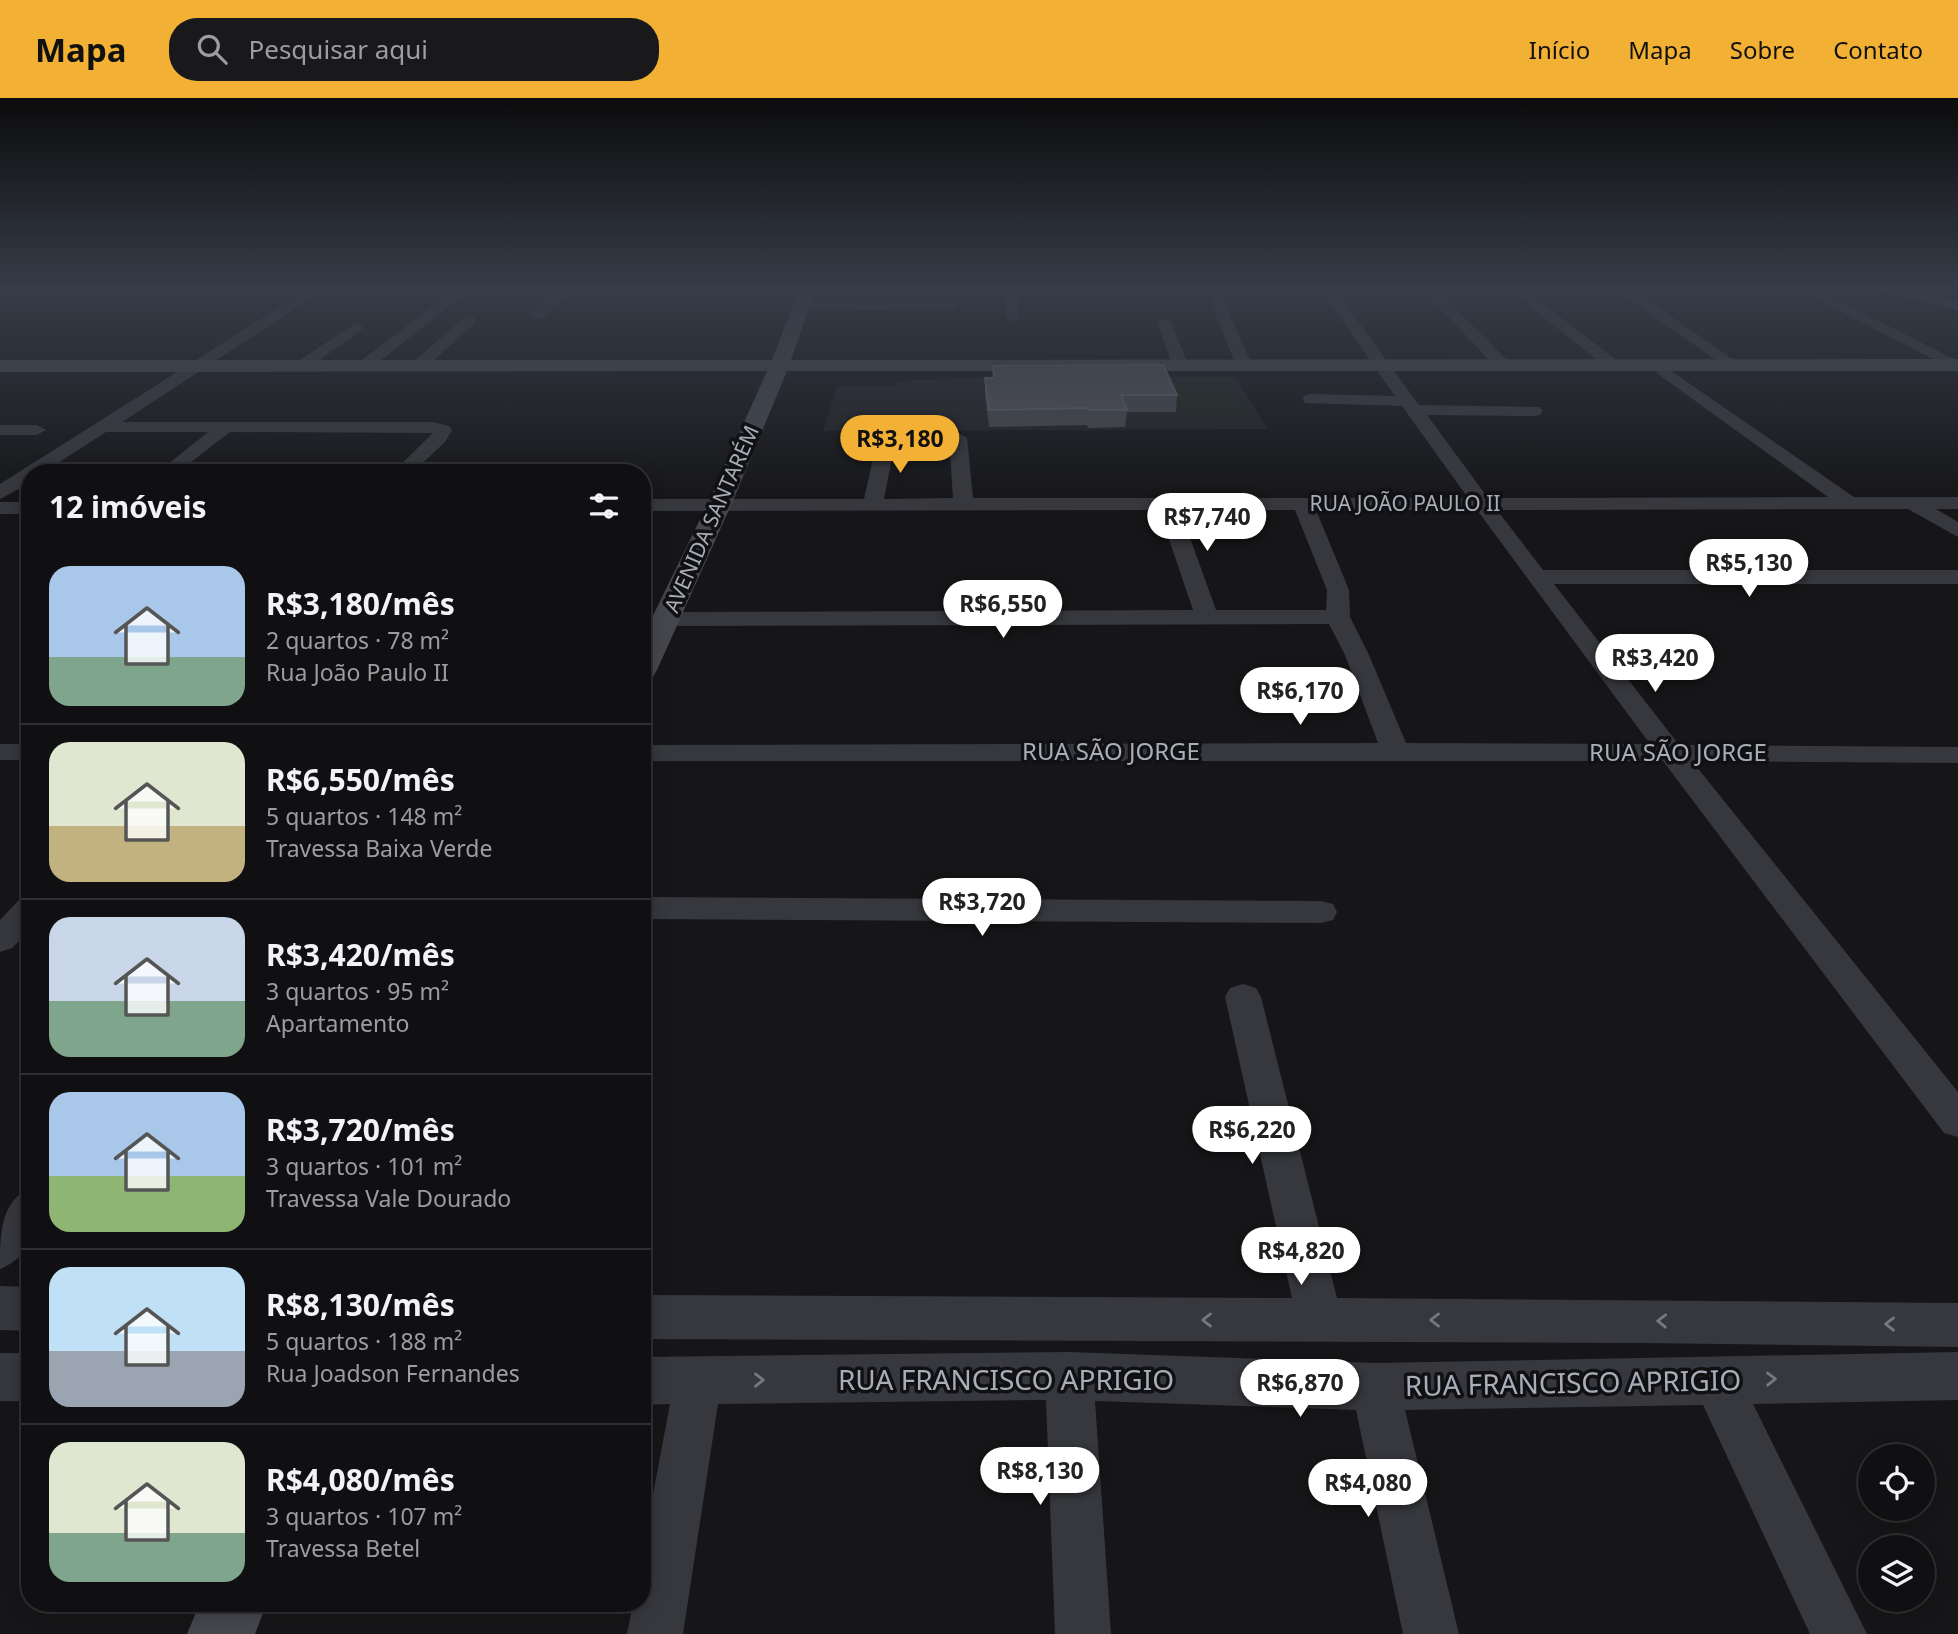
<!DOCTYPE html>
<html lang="pt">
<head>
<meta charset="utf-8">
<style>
	:root { --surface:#101012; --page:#19191b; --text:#f1f3f6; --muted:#9c9d9f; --line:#303032; --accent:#f2b134 }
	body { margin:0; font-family:"Noto Sans",sans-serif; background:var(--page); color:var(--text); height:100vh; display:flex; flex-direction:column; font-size:26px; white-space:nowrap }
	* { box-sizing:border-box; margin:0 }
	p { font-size:23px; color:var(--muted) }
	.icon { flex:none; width:38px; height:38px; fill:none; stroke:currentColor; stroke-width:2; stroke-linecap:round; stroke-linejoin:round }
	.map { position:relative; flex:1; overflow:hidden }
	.details { position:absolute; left:21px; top:366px; width:630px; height:1148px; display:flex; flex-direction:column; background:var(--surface); border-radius:28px; box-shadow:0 4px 18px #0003,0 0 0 2px var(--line) }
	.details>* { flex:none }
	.buttons { position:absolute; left:1858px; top:1346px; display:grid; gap:14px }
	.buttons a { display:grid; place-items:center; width:77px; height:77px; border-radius:50%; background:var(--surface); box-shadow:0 4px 18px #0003,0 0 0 2px var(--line); font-size:35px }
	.price { position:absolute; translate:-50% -60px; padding:0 16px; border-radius:24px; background:#fff; color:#222; font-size:23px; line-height:46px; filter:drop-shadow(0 2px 4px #0008) }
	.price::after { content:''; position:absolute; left:50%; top:42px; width:21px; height:16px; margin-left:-10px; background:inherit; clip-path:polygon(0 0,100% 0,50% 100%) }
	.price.selected { background:var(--accent); color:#111 }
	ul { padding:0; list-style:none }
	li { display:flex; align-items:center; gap:21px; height:175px; padding:0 28px }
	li+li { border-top:2px solid var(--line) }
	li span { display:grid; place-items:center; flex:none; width:196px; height:140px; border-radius:21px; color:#555 }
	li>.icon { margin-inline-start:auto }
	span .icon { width:84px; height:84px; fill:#fffc; stroke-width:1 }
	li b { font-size:30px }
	h2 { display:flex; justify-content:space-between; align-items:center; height:84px; padding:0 28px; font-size:30px }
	header { display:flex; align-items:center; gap:42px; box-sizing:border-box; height:98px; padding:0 35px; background:var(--accent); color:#111 }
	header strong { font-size:33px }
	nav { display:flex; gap:38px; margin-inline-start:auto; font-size:24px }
	.search { width:490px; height:63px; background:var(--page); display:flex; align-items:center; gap:18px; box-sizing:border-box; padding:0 24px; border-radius:28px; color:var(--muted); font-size:26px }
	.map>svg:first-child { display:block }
	.built { fill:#222225 }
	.green { fill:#1e261f }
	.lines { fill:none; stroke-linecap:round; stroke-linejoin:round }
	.street { fill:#37383d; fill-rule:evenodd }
	.secondary { fill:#45474d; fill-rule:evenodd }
	.wall { fill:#47494d }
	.building { fill:#525359; stroke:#5f6168; stroke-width:2 }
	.oneway { stroke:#757881 }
	.labels { text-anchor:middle; stroke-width:7; stroke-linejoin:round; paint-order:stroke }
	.far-street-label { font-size:21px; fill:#a8adb8; stroke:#111113 }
	.street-label { font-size:24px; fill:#a8adb8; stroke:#111113 }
	.near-street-label { font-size:28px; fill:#a8adb8; stroke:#111113 }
</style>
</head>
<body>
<header>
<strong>Mapa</strong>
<div class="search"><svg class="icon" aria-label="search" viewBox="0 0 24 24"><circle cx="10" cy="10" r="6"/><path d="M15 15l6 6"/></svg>Pesquisar aqui</div>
<nav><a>Início</a><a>Mapa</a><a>Sobre</a><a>Contato</a></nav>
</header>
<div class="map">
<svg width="1958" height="1536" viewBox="0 0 1958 1536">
	<rect width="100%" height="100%" fill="#161618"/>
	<polygon class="built" points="1000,279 1235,279 1268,331 823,333 837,288 895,288 896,283"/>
	<polygon class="green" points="1168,283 1228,283 1249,319 1184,319"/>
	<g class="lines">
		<g class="street">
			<polygon points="312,189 328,189 122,324 433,324 449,328 452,332 445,344 413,374 393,374 433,335 230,334 178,374 158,374 208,334 106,334 44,374 30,374 30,385 0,401 0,386"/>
			<polygon points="458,189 473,189 370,271 358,271 356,268 358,265"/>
			<polygon points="558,189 573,189 542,220 532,220 532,214"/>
			<polygon points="1006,189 1020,189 1018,222 1013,223 1006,219"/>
			<polygon points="1213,189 1220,193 1252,267 1250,270 1238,270 1236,267 1206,193"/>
			<path d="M1319,189H1333L1419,307L1540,309L1543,313L1540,317L1534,318L1427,317L1488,400L1828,399L1658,276L1656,273L1658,270L1664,268L1854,399H1958V411H1936L1958,424V439L1908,411L1497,412L1543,472H1958V486H1554L1679,647L1958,649V665L1692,663L1958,994V1039L1944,1035L1663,663H642V647L1378,645L1345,557L1329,526L667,528L659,526L655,521L659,516L667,514L1193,512L1159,412L642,413V401H864L878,339L887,334L896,339L884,401L953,400L949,340L958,335L967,340L973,400H1468L1402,308L1305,305L1303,301L1305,297L1311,296L1395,298ZM1180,412H1295L1327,492L1326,512H1216ZM1316,412H1477L1650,646L1406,645L1369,557L1350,519L1349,492Z"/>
			<polygon points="1420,189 1434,189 1510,265 1512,268 1510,271 1498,271"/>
			<polygon points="1506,189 1521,189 1619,264 1621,267 1619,270 1607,270"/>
			<polygon points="1613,189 1629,189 1741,267 1739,270 1727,270"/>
			<polygon points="1794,189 1811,189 1958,263 1958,274"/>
			<polygon points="1958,189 1958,197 1926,203 1919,199 1921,196"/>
			<polygon points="801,204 952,205 959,209 952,213 796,211 794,208"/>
			<polygon points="470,218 475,219 475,225 424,271 412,271 410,268 412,265 465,219"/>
			<polygon points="1164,220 1171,224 1188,266 1186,269 1180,271 1172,266 1157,224"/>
			<polygon points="356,225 363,229 361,232 307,271 295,271 293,268 295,265"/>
			<polygon points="0,327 37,327 46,332 37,337 0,337"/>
			<rect x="0" y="404" width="30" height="12"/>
			<rect x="0" y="646" width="30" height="16"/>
			<polygon points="642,799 1321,803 1333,806 1337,814 1333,822 1321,825 642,821"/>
			<polygon points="30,800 30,832 12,850 0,854 0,822 18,803"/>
			<polygon points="1243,886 1256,890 1261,899 1337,1200 1958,1205 1958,1249 1644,1245 642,1241 642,1197 1292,1200 1225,899 1230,890"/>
			<path d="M30,1090C30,1125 38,1156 0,1171C0,1137 0,1104 30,1090Z"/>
			<polygon points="0,1188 30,1189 30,1233 0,1232"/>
			<polygon points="1069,1254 1375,1265 1958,1254 1958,1302 1753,1306 1867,1536 1810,1536 1703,1307 1405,1312 1459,1536 1403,1536 1356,1312 1095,1303 1111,1536 1055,1536 1046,1302 718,1306 683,1536 627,1536 633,1505 642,1505 642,1455 670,1306 642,1307 642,1259"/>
			<rect x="0" y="1255" width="30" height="48"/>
		</g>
		<g class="secondary">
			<polygon points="800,189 816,189 791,262 1958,261 1958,273 787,273 732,405 657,572 653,579 642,581 642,540 708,405 767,273 0,274 0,262 772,262"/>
			<polygon points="1876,189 1903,189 1958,203 1958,213 1878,192"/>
			<polygon points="200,1505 267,1505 255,1536 187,1536"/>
		</g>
	</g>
	<polygon class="wall" points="993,268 1177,297 1176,314 1127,314 1125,329 1088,330 1087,327 989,329 985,297 985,280 993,280"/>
	<polygon class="building" points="1163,267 1177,297 1121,297 1127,312 1089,312 1088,310 989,312 985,280 994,280 993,268"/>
	<defs><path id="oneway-chevron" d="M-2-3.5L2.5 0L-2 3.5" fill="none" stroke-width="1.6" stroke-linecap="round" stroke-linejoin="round" transform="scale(1.75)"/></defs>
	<g class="oneway">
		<use href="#oneway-chevron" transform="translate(1207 1222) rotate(-180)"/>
		<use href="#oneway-chevron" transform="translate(1435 1222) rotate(-180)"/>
		<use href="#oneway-chevron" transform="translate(1662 1223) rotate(-179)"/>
		<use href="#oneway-chevron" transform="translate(1890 1226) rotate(-179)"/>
		<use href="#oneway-chevron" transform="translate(1771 1281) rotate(-1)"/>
		<use href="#oneway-chevron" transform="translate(759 1282) rotate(-1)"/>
	</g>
	<linearGradient id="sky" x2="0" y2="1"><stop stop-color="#0c0c0d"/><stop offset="0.47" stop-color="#363c48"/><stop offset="1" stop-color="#363c48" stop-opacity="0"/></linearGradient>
	<rect width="1958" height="404" fill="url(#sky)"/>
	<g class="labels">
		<g class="far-street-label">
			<text x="1405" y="413">RUA JOÃO PAULO II</text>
			<text transform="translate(712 421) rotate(-66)" y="7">AVENIDA SANTARÉM</text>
		</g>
		<g class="street-label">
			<text x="1111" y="662">RUA SÃO JORGE</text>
			<text x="1678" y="663">RUA SÃO JORGE</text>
		</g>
		<g class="near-street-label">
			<text x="1006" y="1292">RUA FRANCISCO APRIGIO</text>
			<text transform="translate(1573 1285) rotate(-1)" y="10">RUA FRANCISCO APRIGIO</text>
		</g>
	</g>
</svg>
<div class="buttons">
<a><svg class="icon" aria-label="locate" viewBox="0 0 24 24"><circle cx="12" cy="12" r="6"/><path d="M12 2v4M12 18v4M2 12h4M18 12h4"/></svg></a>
<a><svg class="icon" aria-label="layers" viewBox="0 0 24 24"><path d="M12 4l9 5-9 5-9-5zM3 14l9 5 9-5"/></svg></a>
</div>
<b class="price selected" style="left:900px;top:377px">R$3,180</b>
<b class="price" style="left:1207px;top:455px">R$7,740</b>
<b class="price" style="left:1749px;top:501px">R$5,130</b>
<b class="price" style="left:1003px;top:542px">R$6,550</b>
<b class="price" style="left:1655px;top:596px">R$3,420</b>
<b class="price" style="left:1300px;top:629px">R$6,170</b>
<b class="price" style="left:982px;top:840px">R$3,720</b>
<b class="price" style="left:1252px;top:1068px">R$6,220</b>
<b class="price" style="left:1301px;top:1189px">R$4,820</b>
<b class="price" style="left:1300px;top:1321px">R$6,870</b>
<b class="price" style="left:1040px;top:1409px">R$8,130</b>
<b class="price" style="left:1368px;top:1421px">R$4,080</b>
<section class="details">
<h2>12 imóveis<svg class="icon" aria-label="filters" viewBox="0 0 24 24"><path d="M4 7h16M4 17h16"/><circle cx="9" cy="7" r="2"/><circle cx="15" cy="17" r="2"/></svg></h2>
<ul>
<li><span style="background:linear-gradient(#a9c7e8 65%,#7fa58c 0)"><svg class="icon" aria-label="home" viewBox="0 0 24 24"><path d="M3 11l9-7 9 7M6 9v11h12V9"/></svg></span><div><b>R$3,180/mês</b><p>2 quartos · 78 m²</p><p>Rua João Paulo II</p></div></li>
<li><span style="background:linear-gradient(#dfe7d0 60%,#c2b280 0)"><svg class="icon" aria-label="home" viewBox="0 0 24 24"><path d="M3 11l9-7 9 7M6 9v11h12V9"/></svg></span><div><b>R$6,550/mês</b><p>5 quartos · 148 m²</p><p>Travessa Baixa Verde</p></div></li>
<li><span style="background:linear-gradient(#c9d6e8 60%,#7fa58c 0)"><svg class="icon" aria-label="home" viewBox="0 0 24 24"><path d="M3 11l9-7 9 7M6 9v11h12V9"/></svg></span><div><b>R$3,420/mês</b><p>3 quartos · 95 m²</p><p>Apartamento</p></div></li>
<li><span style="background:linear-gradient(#a9c7e8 60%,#8fb573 0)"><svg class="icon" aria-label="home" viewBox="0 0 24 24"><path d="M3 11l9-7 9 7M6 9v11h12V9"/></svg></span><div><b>R$3,720/mês</b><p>3 quartos · 101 m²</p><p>Travessa Vale Dourado</p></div></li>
<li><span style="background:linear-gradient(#bfe0f5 60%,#9aa5b1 0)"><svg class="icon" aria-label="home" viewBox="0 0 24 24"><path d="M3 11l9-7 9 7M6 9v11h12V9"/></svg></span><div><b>R$8,130/mês</b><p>5 quartos · 188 m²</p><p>Rua Joadson Fernandes</p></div></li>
<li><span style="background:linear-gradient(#dfe7d0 65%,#7fa58c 0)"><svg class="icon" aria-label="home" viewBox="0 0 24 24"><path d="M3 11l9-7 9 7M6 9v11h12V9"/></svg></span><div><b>R$4,080/mês</b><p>3 quartos · 107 m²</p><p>Travessa Betel</p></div></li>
</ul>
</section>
</div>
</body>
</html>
